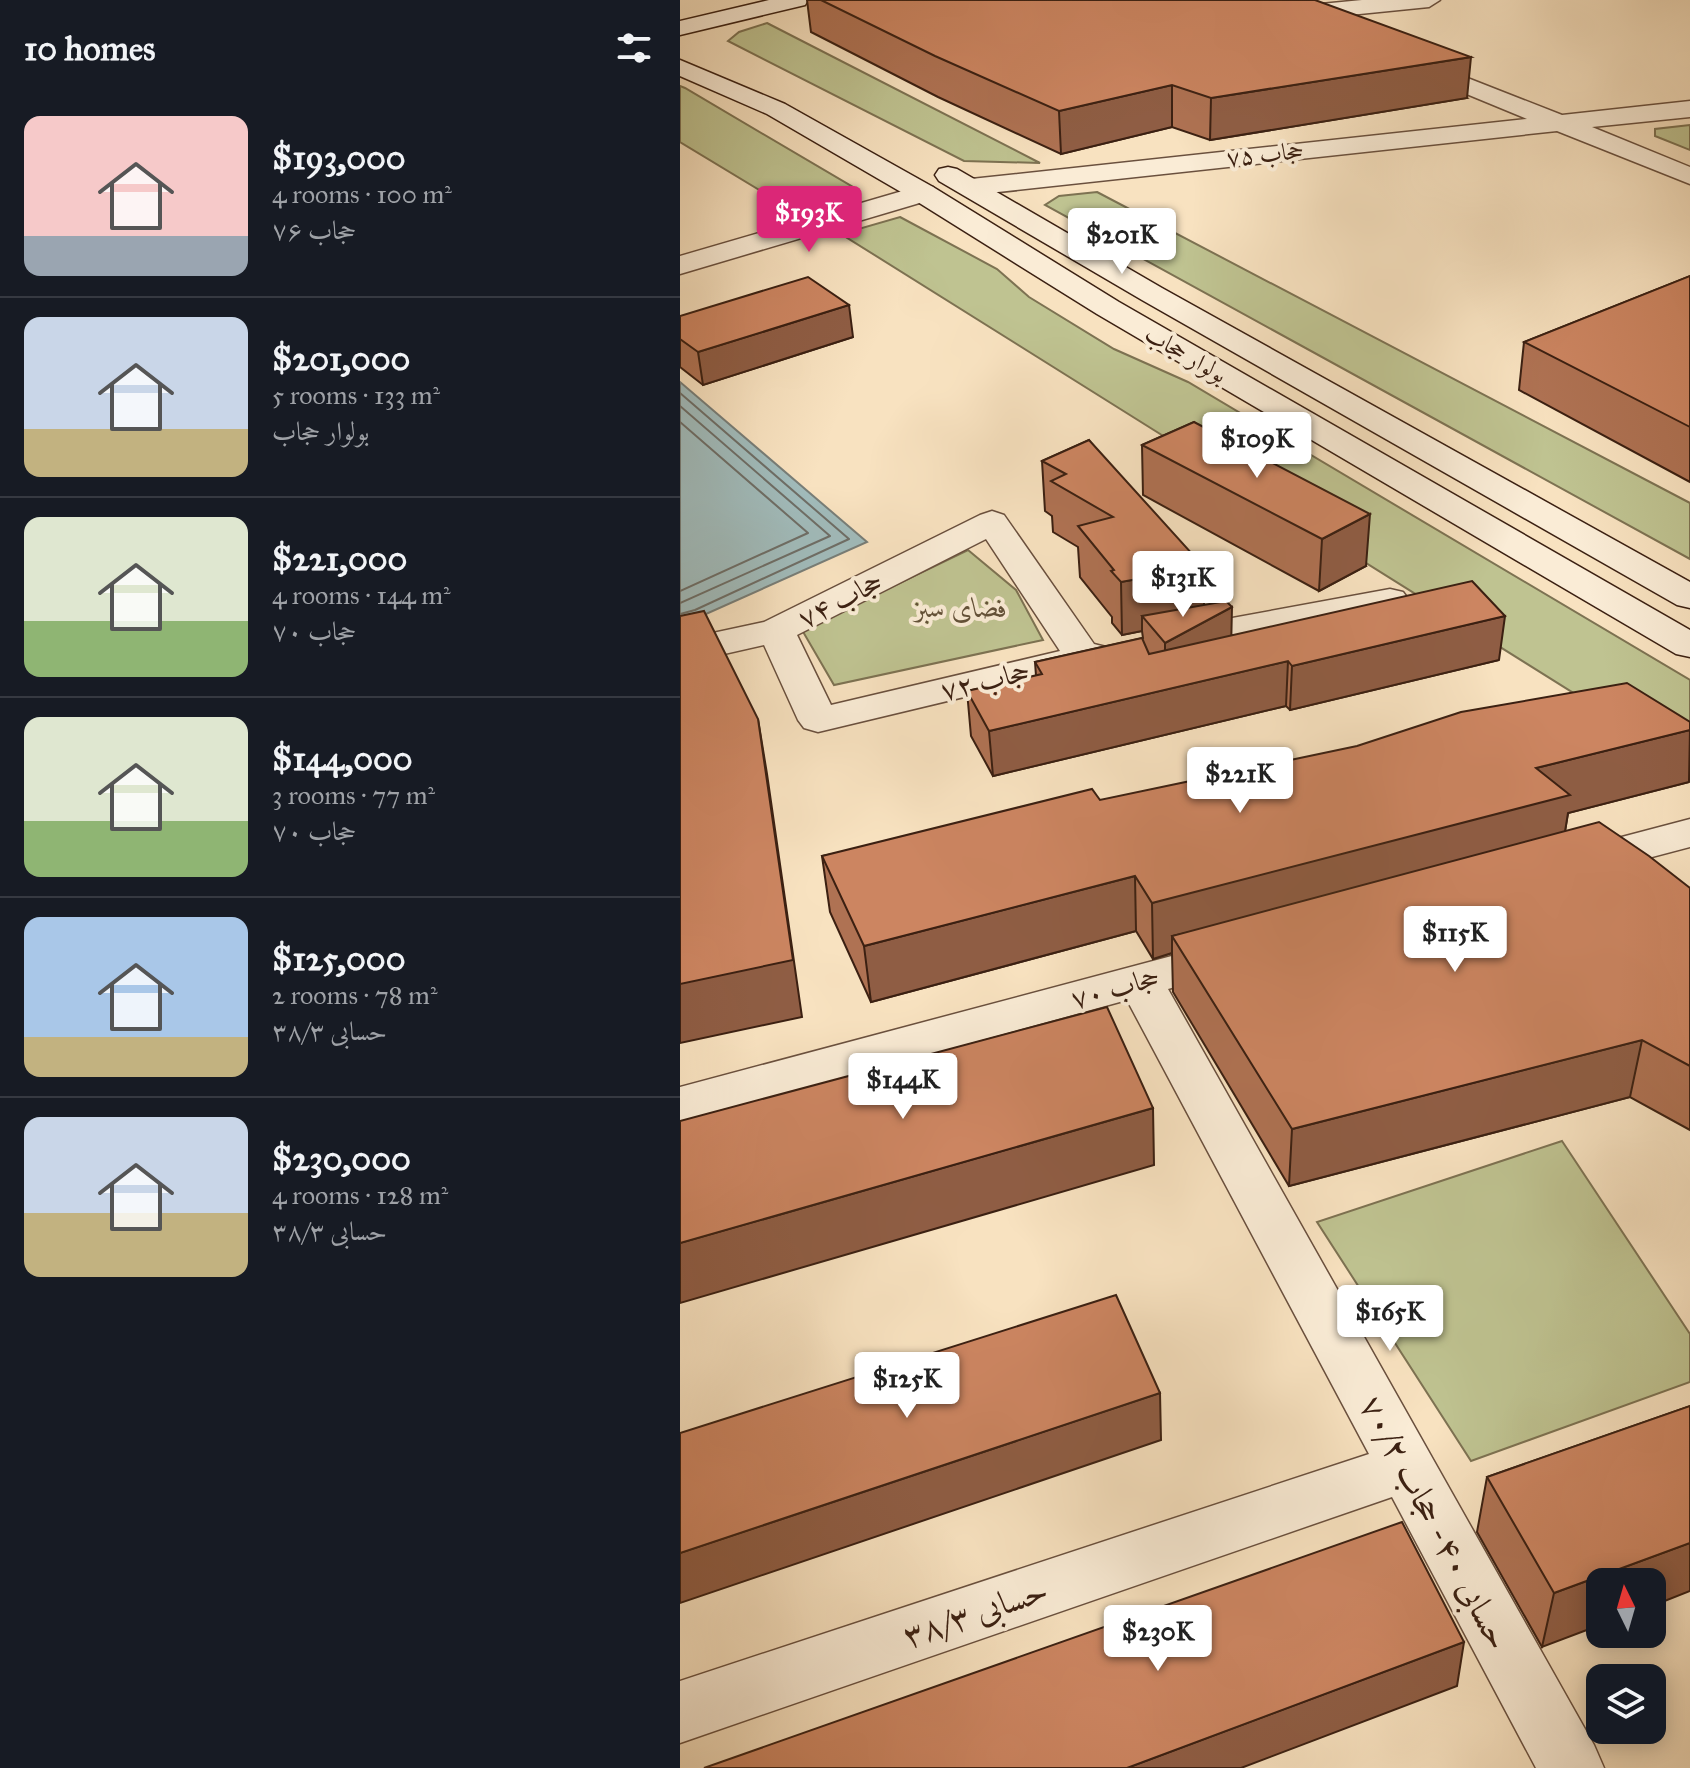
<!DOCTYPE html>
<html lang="en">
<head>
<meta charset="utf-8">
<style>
	:root { --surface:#171b24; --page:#20242c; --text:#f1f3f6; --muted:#9ea1a6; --line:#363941; --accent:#db2777 }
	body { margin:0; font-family:"IM FELL Great Primer",Amiri,serif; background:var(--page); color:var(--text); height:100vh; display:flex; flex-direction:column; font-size:30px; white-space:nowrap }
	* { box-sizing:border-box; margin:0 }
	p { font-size:26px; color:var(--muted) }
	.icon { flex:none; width:44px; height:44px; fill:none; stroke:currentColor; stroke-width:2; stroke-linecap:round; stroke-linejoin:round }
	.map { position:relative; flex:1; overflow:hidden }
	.side { display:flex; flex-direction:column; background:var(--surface); width:680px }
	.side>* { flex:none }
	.needle { width:52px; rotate:355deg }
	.controls { position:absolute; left:906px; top:1568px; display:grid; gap:16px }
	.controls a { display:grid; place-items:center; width:80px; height:80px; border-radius:16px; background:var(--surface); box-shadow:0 4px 20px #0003; font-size:40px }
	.price { position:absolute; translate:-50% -68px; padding:0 18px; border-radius:8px; background:#fff; color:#222; font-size:26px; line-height:52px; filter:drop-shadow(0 2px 4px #0008) }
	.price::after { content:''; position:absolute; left:50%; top:48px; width:24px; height:18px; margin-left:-12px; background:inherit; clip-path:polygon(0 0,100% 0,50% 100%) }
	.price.active { background:var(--accent); color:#fff }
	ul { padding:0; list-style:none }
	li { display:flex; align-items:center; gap:24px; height:200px; padding:0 24px }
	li+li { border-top:2px solid var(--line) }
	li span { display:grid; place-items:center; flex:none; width:224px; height:160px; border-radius:16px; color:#555 }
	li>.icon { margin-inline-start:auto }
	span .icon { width:96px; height:96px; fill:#fffc; stroke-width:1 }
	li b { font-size:34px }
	h2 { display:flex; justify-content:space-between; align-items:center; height:96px; padding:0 24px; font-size:34px }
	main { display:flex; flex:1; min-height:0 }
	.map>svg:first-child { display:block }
	.green { fill:#bfc391; stroke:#7d7252; stroke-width:2 }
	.water { fill:#a1bcbc; stroke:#787e78; stroke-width:2 }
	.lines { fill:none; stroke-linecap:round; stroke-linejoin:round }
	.shore { stroke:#6e6e67; stroke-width:2 }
	.street-casing { stroke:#6a503e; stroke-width:3 }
	.secondary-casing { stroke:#3b2012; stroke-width:3 }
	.street { fill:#faecd6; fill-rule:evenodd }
	.secondary { fill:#faecd6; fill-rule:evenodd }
	.wall { fill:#af7253; stroke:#3b2012; stroke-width:2 }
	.shaded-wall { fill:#8f5d44; stroke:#3b2012; stroke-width:2 }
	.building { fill:#cc8561; stroke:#3b2012; stroke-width:2 }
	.labels { text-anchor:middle; stroke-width:8; stroke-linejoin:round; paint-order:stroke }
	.far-street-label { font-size:24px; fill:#3b2012; stroke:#faecd6 }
	.street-label { font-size:28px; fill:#3b2012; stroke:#faecd6 }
	.park-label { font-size:28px; font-style:italic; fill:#635138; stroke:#faecd6 }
	.near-street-label { font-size:34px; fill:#3b2012; stroke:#faecd6 }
</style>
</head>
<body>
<main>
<section class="side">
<h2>10 homes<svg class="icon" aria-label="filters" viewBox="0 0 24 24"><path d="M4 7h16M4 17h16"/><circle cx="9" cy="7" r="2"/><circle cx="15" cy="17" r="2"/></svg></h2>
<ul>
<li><span style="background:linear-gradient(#f6c9c9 75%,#9aa5b1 0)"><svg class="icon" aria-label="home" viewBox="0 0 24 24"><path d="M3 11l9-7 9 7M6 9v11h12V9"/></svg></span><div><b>$193,000</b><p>4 rooms · 100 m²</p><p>حجاب ۷۶</p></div></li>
<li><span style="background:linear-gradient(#c9d6e8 70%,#c2b280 0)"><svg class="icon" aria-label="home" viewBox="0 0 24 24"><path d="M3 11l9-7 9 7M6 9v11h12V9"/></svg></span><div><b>$201,000</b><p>5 rooms · 133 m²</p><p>بولوار حجاب</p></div></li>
<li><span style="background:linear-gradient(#dfe7d0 65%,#8fb573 0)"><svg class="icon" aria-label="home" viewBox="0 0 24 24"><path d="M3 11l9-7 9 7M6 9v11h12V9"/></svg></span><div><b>$221,000</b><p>4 rooms · 144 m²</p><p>حجاب ۷۰</p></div></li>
<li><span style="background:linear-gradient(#dfe7d0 65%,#8fb573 0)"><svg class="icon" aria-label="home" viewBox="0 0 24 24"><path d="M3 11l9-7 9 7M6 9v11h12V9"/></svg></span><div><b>$144,000</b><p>3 rooms · 77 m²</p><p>حجاب ۷۰</p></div></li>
<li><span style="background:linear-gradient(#a9c7e8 75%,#c2b280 0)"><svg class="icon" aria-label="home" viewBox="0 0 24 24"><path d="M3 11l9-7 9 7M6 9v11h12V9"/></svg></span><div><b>$125,000</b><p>2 rooms · 78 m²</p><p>حسابی ۳۸/۳</p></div></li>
<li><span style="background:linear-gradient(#c9d6e8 60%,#c2b280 0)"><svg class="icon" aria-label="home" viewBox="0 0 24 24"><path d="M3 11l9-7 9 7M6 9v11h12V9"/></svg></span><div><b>$230,000</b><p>4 rooms · 128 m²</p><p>حسابی ۳۸/۳</p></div></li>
</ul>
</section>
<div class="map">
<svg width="1010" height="1768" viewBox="0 0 1010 1768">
	<rect width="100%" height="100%" fill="#f8e2c0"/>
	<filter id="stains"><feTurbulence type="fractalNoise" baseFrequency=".0025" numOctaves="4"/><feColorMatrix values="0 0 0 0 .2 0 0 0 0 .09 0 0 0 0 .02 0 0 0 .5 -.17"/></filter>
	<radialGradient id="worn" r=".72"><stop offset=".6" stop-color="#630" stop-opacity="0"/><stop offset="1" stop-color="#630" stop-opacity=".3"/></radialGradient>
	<g class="green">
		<polygon points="87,23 360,163 284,161 48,41 59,32"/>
		<polygon points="0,86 5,88 178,190 109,208 0,142"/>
		<polygon points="1010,125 1010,150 975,136 975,129"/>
		<polygon points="417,192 1010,503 1010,559 365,205 379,196"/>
		<polygon points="220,217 317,269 349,297 434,349 508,382 1010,680 1010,766 161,234"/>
		<polygon points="288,550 336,590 363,640 154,685 122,630"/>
		<polygon points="882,1141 1010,1334 1010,1382 791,1461 637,1222"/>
	</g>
	<polygon class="water" points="0,382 187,542 17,618 0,622"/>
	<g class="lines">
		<g class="shore">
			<polyline points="0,393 169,539 15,610 0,614"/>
			<polyline points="0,406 150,536 0,603"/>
			<polyline points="0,422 128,533 0,591"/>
		</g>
		<defs>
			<g id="street">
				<polygon points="682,0 760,0 749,7 610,21 602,19 599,14 602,9 610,7"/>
				<polygon points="734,57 882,115 1010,101 1010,117 912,127 1010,167 1010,184 877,131 291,195 281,193 278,187 281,181 291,179 847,119 726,69 722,64 726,59"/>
				<polygon points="243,185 253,187 257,193 253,199 0,274 0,256"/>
				<path d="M312,511L324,515L414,644L426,647L431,655L426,663L138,732L124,728L118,720L84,645L0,664V640L84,622L300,515ZM306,539L380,651L151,705L117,635Z"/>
				<polygon points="710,589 723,592 729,600 723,608 492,651 479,648 473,640 479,632 492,629"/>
				<polygon points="1010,819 1010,847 896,877 881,873 874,863 881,853"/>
				<polygon points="548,941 564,946 571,957 564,968 488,989 914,1745 924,1768 856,1768 712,1497 0,1743 0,1681 689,1454 447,1000 0,1123 0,1087"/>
			</g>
			<g id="secondary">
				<polygon points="89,0 128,0 125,5 0,35 0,21"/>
				<polygon points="0,60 105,104 253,187 439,302 1010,630 1010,657 996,654 417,314 233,199 87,114 0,76"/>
				<polygon points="268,167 277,169 482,288 1010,582 1010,608 997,605 462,300 259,181 255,175 259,169"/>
			</g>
		</defs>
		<use href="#street" class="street-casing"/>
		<use href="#secondary" class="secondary-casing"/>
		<use href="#street" class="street"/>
		<use href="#secondary" class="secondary"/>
	</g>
	<g class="wall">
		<polygon points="127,0 635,0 787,98 530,140 492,127 381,154 258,97 131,32"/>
		<polygon points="1010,276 1010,482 839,390 844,342"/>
		<polygon points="0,316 173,337 23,385 0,367"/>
		<polygon points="514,422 686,566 639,591 463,495 462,445"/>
		<polygon points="409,440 524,605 551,635 819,660 610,710 606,706 313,776 291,736 287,691 356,676 355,662 463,638 462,631 442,635 432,623 432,617 400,577 398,547 373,532 372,516 365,511 362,461"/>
		<polygon points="1009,782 888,813 885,831 1010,888 1010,1130 950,1097 609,1186 493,992 492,953 473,959 456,931 191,1002 150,912 142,856 420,800"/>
		<polygon points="1010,1406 862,1647 797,1532 807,1477"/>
	</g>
	<g class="shaded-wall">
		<polygon points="791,57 787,98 530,140 531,98"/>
		<polygon points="492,85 492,127 381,154 379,111"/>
		<polygon points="169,305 173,337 23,385 18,352"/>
		<polygon points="690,514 686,566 639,591 642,539"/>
		<polygon points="524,567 524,620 462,616 462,631 442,635 441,582"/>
		<polygon points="552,607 551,651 485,687 485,643"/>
		<polygon points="825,616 819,660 610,710 612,666"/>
		<polygon points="608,661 606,706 313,776 309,731"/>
		<polygon points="78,719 87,774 122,1017 0,1043 0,984"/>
		<polygon points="1010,730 1009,782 888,813 882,850 492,936 492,953 473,959 472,903 856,768"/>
		<polygon points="455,876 456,931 191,1002 184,946"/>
		<polygon points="962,1040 950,1097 609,1186 612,1129"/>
		<polygon points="473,1108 474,1165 0,1303 0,1243"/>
		<polygon points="480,1393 481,1440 0,1603 0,1553"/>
		<polygon points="1010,1543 1010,1591 972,1606 972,1582 920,1582 920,1625 862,1647 874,1593"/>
		<polygon points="784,1642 777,1686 561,1768 447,1768"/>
	</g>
	<g class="building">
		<polygon points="141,0 635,0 791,57 531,98 492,85 379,111 255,56"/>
		<polygon points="1010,276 1010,427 844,342"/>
		<polygon points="128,277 169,305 18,352 0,339 0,316"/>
		<polygon points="514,422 690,514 642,539 462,445"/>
		<polygon points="409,440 524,567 441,582 431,571 434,570 398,526 433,517 371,481 386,474 362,461"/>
		<polygon points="792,581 825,616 612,666 608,661 309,731 287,691 362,674 355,662 462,638 469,654"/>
		<polygon points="546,601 552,607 485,643 462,616"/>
		<polygon points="24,611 78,719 113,960 0,984 0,616"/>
		<polygon points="947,683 1010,722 1010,730 856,768 890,795 472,903 455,876 184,946 142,856 412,789 420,800 677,746 781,712"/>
		<polygon points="919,822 969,856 1010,888 1010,1066 962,1040 612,1129 492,936"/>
		<polygon points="427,1007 473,1108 0,1243 0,1121"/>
		<polygon points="436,1295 480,1393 0,1553 0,1433"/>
		<polygon points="1010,1406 1010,1543 874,1593 807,1477"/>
		<polygon points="722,1522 784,1642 447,1768 24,1768"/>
	</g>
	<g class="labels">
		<g class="far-street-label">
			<text transform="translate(585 154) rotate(-6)" y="8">حجاب ۷۵</text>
			<text transform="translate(506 354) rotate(30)" y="8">بولوار حجاب</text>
		</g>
		<g class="street-label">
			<text transform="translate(160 599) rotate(-27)" y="10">حجاب ۷۴</text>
			<text transform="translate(305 680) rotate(-13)" y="10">حجاب ۷۲</text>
			<text transform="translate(435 987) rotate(-15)" y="10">حجاب ۷۰</text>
		</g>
		<g class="park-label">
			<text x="281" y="617">فضای سبز</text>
		</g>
		<g class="near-street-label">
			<text transform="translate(756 1522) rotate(62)" y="12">حسابی ۴۰- حجاب ۷۰/۲</text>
			<text transform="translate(295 1612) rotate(-19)" y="12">حسابی ۳۸/۳</text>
		</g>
	</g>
	<rect width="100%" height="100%" filter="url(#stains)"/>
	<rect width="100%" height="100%" fill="url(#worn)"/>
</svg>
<div class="controls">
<a><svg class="needle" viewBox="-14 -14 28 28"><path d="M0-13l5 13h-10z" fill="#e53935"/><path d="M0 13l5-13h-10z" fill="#9ea1a6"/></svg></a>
<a><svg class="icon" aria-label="layers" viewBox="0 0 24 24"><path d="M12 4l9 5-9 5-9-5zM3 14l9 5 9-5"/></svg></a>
</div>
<b class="price active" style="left:129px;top:254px">$193K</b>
<b class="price" style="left:442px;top:276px">$201K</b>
<b class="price" style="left:577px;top:480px">$109K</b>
<b class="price" style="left:503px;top:619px">$131K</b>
<b class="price" style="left:560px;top:815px">$221K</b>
<b class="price" style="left:775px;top:974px">$115K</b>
<b class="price" style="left:223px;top:1121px">$144K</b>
<b class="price" style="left:710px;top:1353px">$165K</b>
<b class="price" style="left:227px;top:1420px">$125K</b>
<b class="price" style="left:478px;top:1673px">$230K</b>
</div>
</main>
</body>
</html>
